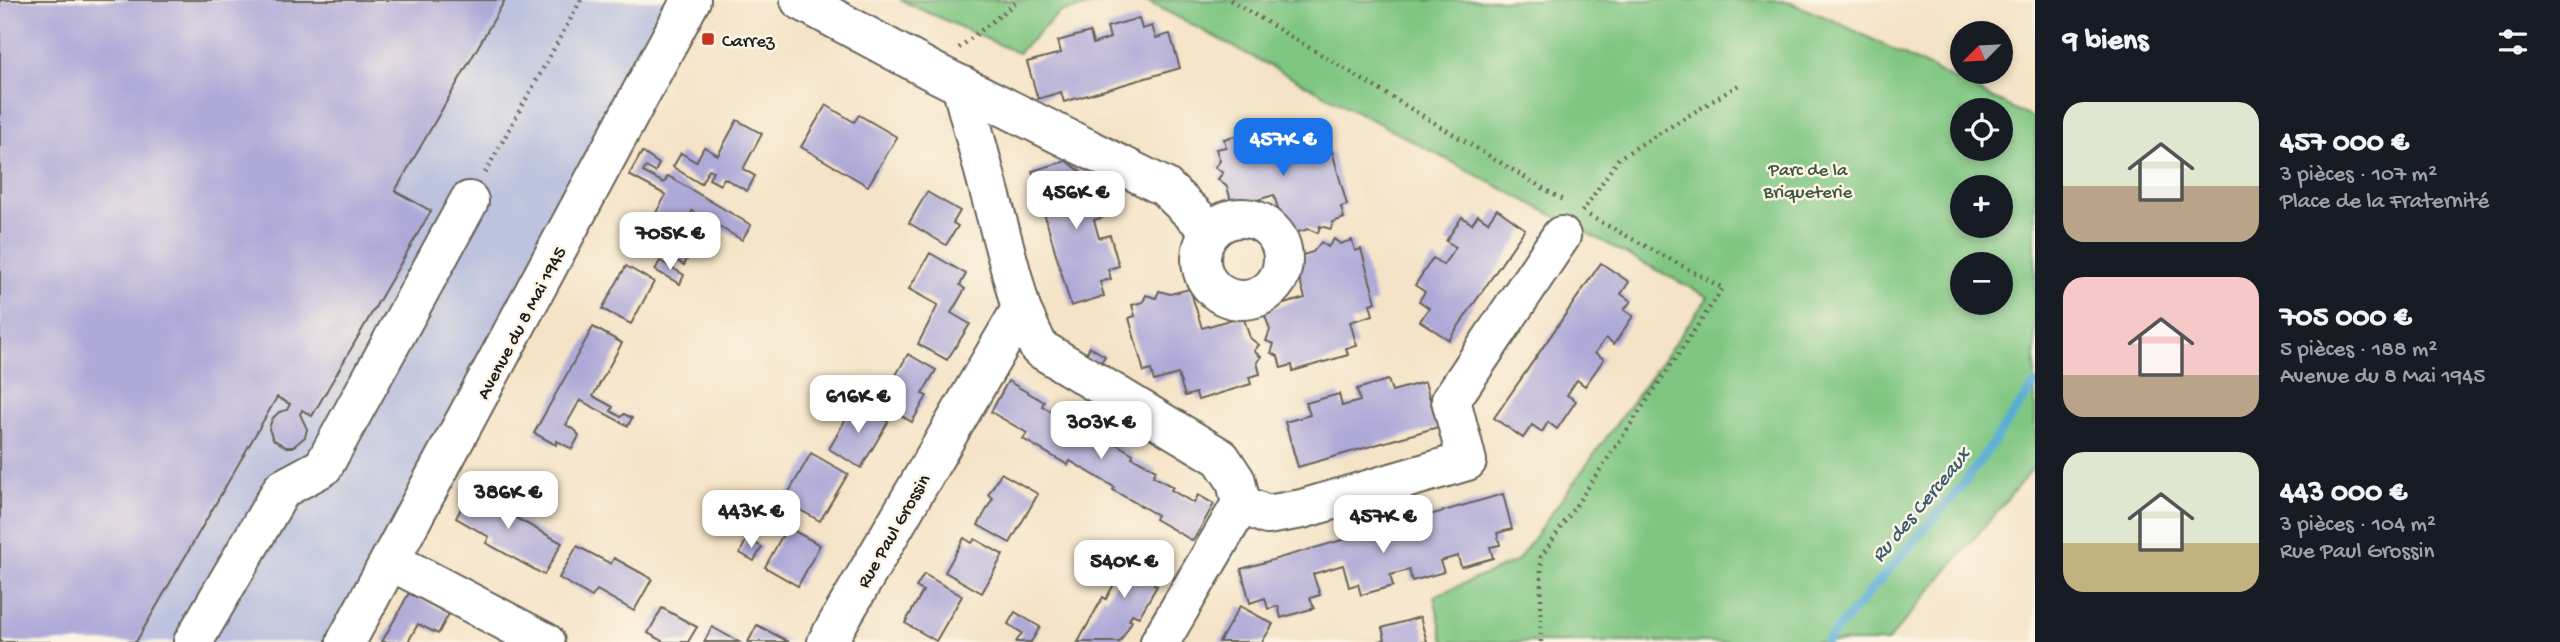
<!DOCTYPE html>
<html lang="fr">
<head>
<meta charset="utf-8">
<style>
	:root { --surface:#171b24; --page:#242831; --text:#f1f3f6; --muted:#9ea1a6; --accent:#1a73e8 }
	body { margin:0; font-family:"Gochi Hand",sans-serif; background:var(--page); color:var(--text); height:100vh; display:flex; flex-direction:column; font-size:26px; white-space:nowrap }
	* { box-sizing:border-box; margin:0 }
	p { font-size:23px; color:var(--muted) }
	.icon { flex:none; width:38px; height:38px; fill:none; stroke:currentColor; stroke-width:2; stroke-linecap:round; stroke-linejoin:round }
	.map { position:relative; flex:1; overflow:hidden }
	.sheet { display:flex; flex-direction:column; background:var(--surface); width:525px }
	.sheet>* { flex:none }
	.needle { width:46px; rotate:246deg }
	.tools { position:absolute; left:1950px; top:21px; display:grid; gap:14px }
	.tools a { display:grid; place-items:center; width:63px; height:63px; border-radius:50%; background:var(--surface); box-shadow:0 4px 10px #0003; font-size:35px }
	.price { position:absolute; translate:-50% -60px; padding:0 16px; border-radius:14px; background:#fff; color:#222; font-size:23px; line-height:46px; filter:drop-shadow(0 2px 4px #0008) }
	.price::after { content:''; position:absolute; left:50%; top:42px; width:21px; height:16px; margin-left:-10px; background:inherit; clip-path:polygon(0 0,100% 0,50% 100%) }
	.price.active { background:var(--accent); color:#fff }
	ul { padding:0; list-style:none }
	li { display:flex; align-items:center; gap:21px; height:175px; padding:0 28px }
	li span { display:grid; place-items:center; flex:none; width:196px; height:140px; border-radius:21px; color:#555 }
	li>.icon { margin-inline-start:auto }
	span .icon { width:84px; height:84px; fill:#fffc; stroke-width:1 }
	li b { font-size:30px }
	h2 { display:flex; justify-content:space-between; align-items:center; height:84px; padding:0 28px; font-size:30px }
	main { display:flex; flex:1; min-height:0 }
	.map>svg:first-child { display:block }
	.industrial { fill:#bdc3de }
	.green { fill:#7fc682; stroke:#4e714f; stroke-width:2; fill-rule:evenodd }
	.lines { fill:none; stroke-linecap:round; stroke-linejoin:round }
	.stream { stroke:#58acd4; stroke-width:9 }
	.building { fill:#afa9d8 }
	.minor-casing { stroke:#686258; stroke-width:42 }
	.path { stroke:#686258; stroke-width:4.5; stroke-dasharray:2 5; stroke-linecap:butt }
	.minor { stroke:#fff; stroke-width:38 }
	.poi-dot { fill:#c8321e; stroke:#fcf5e5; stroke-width:2.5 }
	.labels { text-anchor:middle; stroke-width:5; stroke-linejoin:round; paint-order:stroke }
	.poi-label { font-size:19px; fill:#1c1c1c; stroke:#fcf5e5; text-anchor:start }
	.park-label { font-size:19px; fill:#3f5840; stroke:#fcf5e5 }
	.street-label { font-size:19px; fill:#1c1c1c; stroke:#fcf5e5 }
	.water-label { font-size:21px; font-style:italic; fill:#375d6f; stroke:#fcf5e5 }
</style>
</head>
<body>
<main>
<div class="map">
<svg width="2035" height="642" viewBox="0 0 2035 642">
	<rect width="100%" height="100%" fill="#fcf5e5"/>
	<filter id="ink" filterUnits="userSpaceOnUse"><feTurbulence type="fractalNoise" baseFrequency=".0143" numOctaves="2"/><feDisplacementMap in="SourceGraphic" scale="14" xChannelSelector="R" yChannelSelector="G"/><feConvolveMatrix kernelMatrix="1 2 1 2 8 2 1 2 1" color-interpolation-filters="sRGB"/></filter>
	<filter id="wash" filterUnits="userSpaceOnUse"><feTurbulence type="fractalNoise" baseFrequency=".00686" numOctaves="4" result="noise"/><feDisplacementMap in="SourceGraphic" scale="28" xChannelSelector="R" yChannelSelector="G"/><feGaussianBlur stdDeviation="1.57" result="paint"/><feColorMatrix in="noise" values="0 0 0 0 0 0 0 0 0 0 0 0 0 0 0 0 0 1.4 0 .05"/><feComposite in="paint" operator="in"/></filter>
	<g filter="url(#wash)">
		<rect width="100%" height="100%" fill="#f4e3c6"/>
		<polygon class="industrial" points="0,0 691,0 348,642 0,642"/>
		<g class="green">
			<polygon points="900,0 1113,0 1059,13 1018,53"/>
			<path d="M1145,0H1783L1833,20L2035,119V466L1887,642H1444L1434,596L1517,561L1708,297ZM1962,110H2000V149H1962ZM1962,187H2000V226H1962ZM1962,264H2000V303H1962Z"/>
		</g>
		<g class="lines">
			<polyline class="stream" points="1826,642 1962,486 2035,384"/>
		</g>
		<g id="blocks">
			<g class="building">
				<polygon points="0,0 505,0 395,191 431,211 312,416 302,410 300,414 307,429 305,437 293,447 286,447 273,439 269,429 272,419 279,412 287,410 290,404 277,397 136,642 0,642"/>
				<polygon points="1139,18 1142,29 1152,26 1156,38 1170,34 1180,68 1064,102 1061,92 1038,99 1027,62 1061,53 1058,41 1090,32 1093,44 1110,38 1107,27"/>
				<polygon points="826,105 854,122 859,115 897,137 868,186 801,147"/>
				<polygon points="737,120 762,134 743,169 755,176 747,191 724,178 720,185 709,179 713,171 709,169 701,184 673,167 681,153 696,162 704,147 718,155"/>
				<polygon points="1278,124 1280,130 1291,127 1298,150 1322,143 1325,153 1332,151 1347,205 1341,207 1344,218 1333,222 1331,229 1320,226 1318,233 1308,229 1286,236 1274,195 1233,207 1227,187 1218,179 1223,173 1215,167 1220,161 1216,149 1226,147 1224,139"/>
				<polygon points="642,152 659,164 655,172 646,167 643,172 664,183 668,176 751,225 742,240 692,211 686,222 703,231 684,265 667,255 670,249 644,234 666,195 629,175"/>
				<polygon points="1066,161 1080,171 1085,189 1096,186 1104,217 1094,220 1099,238 1110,235 1119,266 1108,269 1111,279 1100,282 1104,296 1071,306 1032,171"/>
				<polygon points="927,192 960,211 953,223 958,226 946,245 909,223"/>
				<polygon points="1497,209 1525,229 1449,340 1420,321 1429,308 1419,301 1425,292 1415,285 1433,258 1443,265 1456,247 1446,241 1462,217 1472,224 1478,215 1488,222"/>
				<polygon points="1334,239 1340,244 1352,240 1355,251 1361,249 1376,302 1370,304 1373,315 1350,322 1357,346 1346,348 1348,355 1293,371 1292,365 1281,368 1278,356 1271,353 1274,344 1266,341 1270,330 1263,310 1305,298 1293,258 1313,252 1321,242 1328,247"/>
				<polygon points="930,253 966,274 960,285 965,289 951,313 970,324 947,360 918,344 938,305 909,289"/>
				<polygon points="660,261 684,275 680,284 655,270"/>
				<polygon points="1601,263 1629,282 1621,294 1631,301 1624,310 1633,316 1614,344 1606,338 1595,353 1604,359 1585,386 1577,380 1567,395 1576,401 1557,429 1548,422 1542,432 1532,425 1523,438 1494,418"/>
				<polygon points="626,266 654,282 631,324 602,309"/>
				<polygon points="1190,289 1202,328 1243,316 1250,338 1259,345 1254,351 1261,357 1257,362 1260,374 1249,377 1251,384 1198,400 1196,393 1185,396 1178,374 1154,381 1151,370 1144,372 1129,318 1135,316 1132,305 1143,302 1146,295 1156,298 1159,291 1170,294"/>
				<polygon points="593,327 622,343 593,396 613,407 611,411 621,417 624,414 632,418 628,426 580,400 566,425 576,431 579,436 572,449 557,441 556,445 534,433"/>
				<polygon points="1090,347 1105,356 1100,364 1085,356"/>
				<polygon points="908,354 936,370 922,394 927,396 912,422 880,403"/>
				<polygon points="1388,380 1392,391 1425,382 1438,427 1298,467 1285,422 1310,415 1306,403 1339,394 1342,406 1360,401 1357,389"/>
				<polygon points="1008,381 1044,402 1042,406 1087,432 1089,428 1133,454 1132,457 1156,470 1153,476 1173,487 1171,490 1194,503 1198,495 1214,504 1193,541 1155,519 1157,515 1113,490 1114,487 1070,461 1068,465 1023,439 1027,433 991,412"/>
				<polygon points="855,403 888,422 861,468 829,449"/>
				<polygon points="811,453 848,474 820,521 784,501"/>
				<polygon points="1001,473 1038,494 1010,543 978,525 993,498 988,495"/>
				<polygon points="473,486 519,512 516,518 562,543 544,575 486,543 489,537 456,518"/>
				<polygon points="1503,494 1512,529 1497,533 1500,545 1490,547 1493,558 1461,567 1458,556 1440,561 1444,572 1412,581 1409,570 1390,575 1393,586 1361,595 1358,584 1349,587 1343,565 1313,574 1320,595 1310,598 1314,608 1281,618 1278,606 1268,609 1265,598 1250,603 1241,569"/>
				<polygon points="787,527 820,545 798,586 765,567"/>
				<polygon points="747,538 762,547 754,561 740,553"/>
				<polygon points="964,538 972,543 975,539 1003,555 982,593 945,572"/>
				<polygon points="577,546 611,564 614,558 652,579 634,611 597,590 592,597 559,578"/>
				<polygon points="1133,549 1163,566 1154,584 1157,586 1139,617 1132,614 1129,620 1132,621 1120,642 1078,642 1103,597 1106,599"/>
				<polygon points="924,574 962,596 936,641 905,623 923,591 916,587"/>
				<polygon points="409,593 449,614 438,634 418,624 408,642 382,642"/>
				<polygon points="1240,606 1273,624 1262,642 1219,642"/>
				<polygon points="662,608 697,627 688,642 664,642 648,633"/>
				<polygon points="1015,612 1040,627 1031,642 1016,642 1022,633 1008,624"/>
				<polygon points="1420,617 1427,642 1378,642 1385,639 1382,628"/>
				<polygon points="757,625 789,642 748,642"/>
				<polygon points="712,627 739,642 704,642"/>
			</g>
		</g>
	</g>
	<g filter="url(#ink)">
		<use href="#blocks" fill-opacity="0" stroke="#686258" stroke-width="2"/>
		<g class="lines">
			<defs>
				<g id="minor">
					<polyline points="800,0 930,70 1165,187 1211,231"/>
					<polyline points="961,85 1021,309 1039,348 1221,458 1236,481 1241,504"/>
					<circle cx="1242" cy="259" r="41"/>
					<polyline points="1241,504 1267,515 1302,509 1467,461 1451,400 1561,236"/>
					<polyline points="391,561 545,642"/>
					<polyline points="193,642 282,489 323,467 469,201"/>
					<polyline points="346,642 691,0"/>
					<polyline points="827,642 1021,309"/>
					<polyline points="1160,642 1241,504"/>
				</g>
			</defs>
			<use href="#minor" class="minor-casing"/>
			<g class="path">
				<polyline points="1230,0 1566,202"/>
				<polyline points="959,48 1019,0"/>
				<polyline points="485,173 581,0"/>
				<polyline points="1582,212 1619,158 1742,83"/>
				<polyline points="1541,642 1541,557 1723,288 1588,215"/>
			</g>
			<use href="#minor" class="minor"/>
		</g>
	</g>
	<rect class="poi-dot" x="701" y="32" width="14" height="14" rx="3.5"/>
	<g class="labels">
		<g class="poi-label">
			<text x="722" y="46">Carrez</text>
		</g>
		<g class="park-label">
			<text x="1808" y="175">Parc de la<tspan x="1808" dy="22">Briqueterie</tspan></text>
		</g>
		<g class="street-label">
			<text transform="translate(520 322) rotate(-62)" y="7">Avenue du 8 Mai 1945</text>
			<text transform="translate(892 530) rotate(-60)" y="7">Rue Paul Grossin</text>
		</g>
		<g class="water-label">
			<text transform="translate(1920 504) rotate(-50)" y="7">Ru des Cerceaux</text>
		</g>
	</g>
</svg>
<div class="tools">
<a><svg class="needle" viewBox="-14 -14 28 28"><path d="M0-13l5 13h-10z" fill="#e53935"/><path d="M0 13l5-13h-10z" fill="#9ea1a6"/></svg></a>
<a><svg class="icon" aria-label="locate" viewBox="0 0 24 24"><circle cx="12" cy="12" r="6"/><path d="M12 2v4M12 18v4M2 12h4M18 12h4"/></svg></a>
<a>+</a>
<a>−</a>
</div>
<b class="price active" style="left:1283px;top:178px">457K €</b>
<b class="price" style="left:1076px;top:231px">456K €</b>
<b class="price" style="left:670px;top:272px">705K €</b>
<b class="price" style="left:858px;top:435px">616K €</b>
<b class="price" style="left:1101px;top:461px">303K €</b>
<b class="price" style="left:508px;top:531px">386K €</b>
<b class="price" style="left:751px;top:550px">443K €</b>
<b class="price" style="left:1383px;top:555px">457K €</b>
<b class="price" style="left:1124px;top:600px">540K €</b>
</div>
<section class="sheet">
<h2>9 biens<svg class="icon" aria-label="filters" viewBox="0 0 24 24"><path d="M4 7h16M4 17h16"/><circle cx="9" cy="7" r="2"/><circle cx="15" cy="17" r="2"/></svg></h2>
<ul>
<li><span style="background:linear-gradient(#dfe7d0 60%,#b9a48a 0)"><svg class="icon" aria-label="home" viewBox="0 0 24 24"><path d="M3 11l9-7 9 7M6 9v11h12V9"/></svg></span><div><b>457 000 €</b><p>3 pièces · 107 m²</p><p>Place de la Fraternité</p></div></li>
<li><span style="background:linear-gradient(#f6c9c9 70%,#b9a48a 0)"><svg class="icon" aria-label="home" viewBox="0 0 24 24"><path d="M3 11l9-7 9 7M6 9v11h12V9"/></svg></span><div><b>705 000 €</b><p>5 pièces · 188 m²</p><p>Avenue du 8 Mai 1945</p></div></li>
<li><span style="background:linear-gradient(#dfe7d0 65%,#c2b280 0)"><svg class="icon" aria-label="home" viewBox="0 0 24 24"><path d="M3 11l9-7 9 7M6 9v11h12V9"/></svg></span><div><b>443 000 €</b><p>3 pièces · 104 m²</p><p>Rue Paul Grossin</p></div></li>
</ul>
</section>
</main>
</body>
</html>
